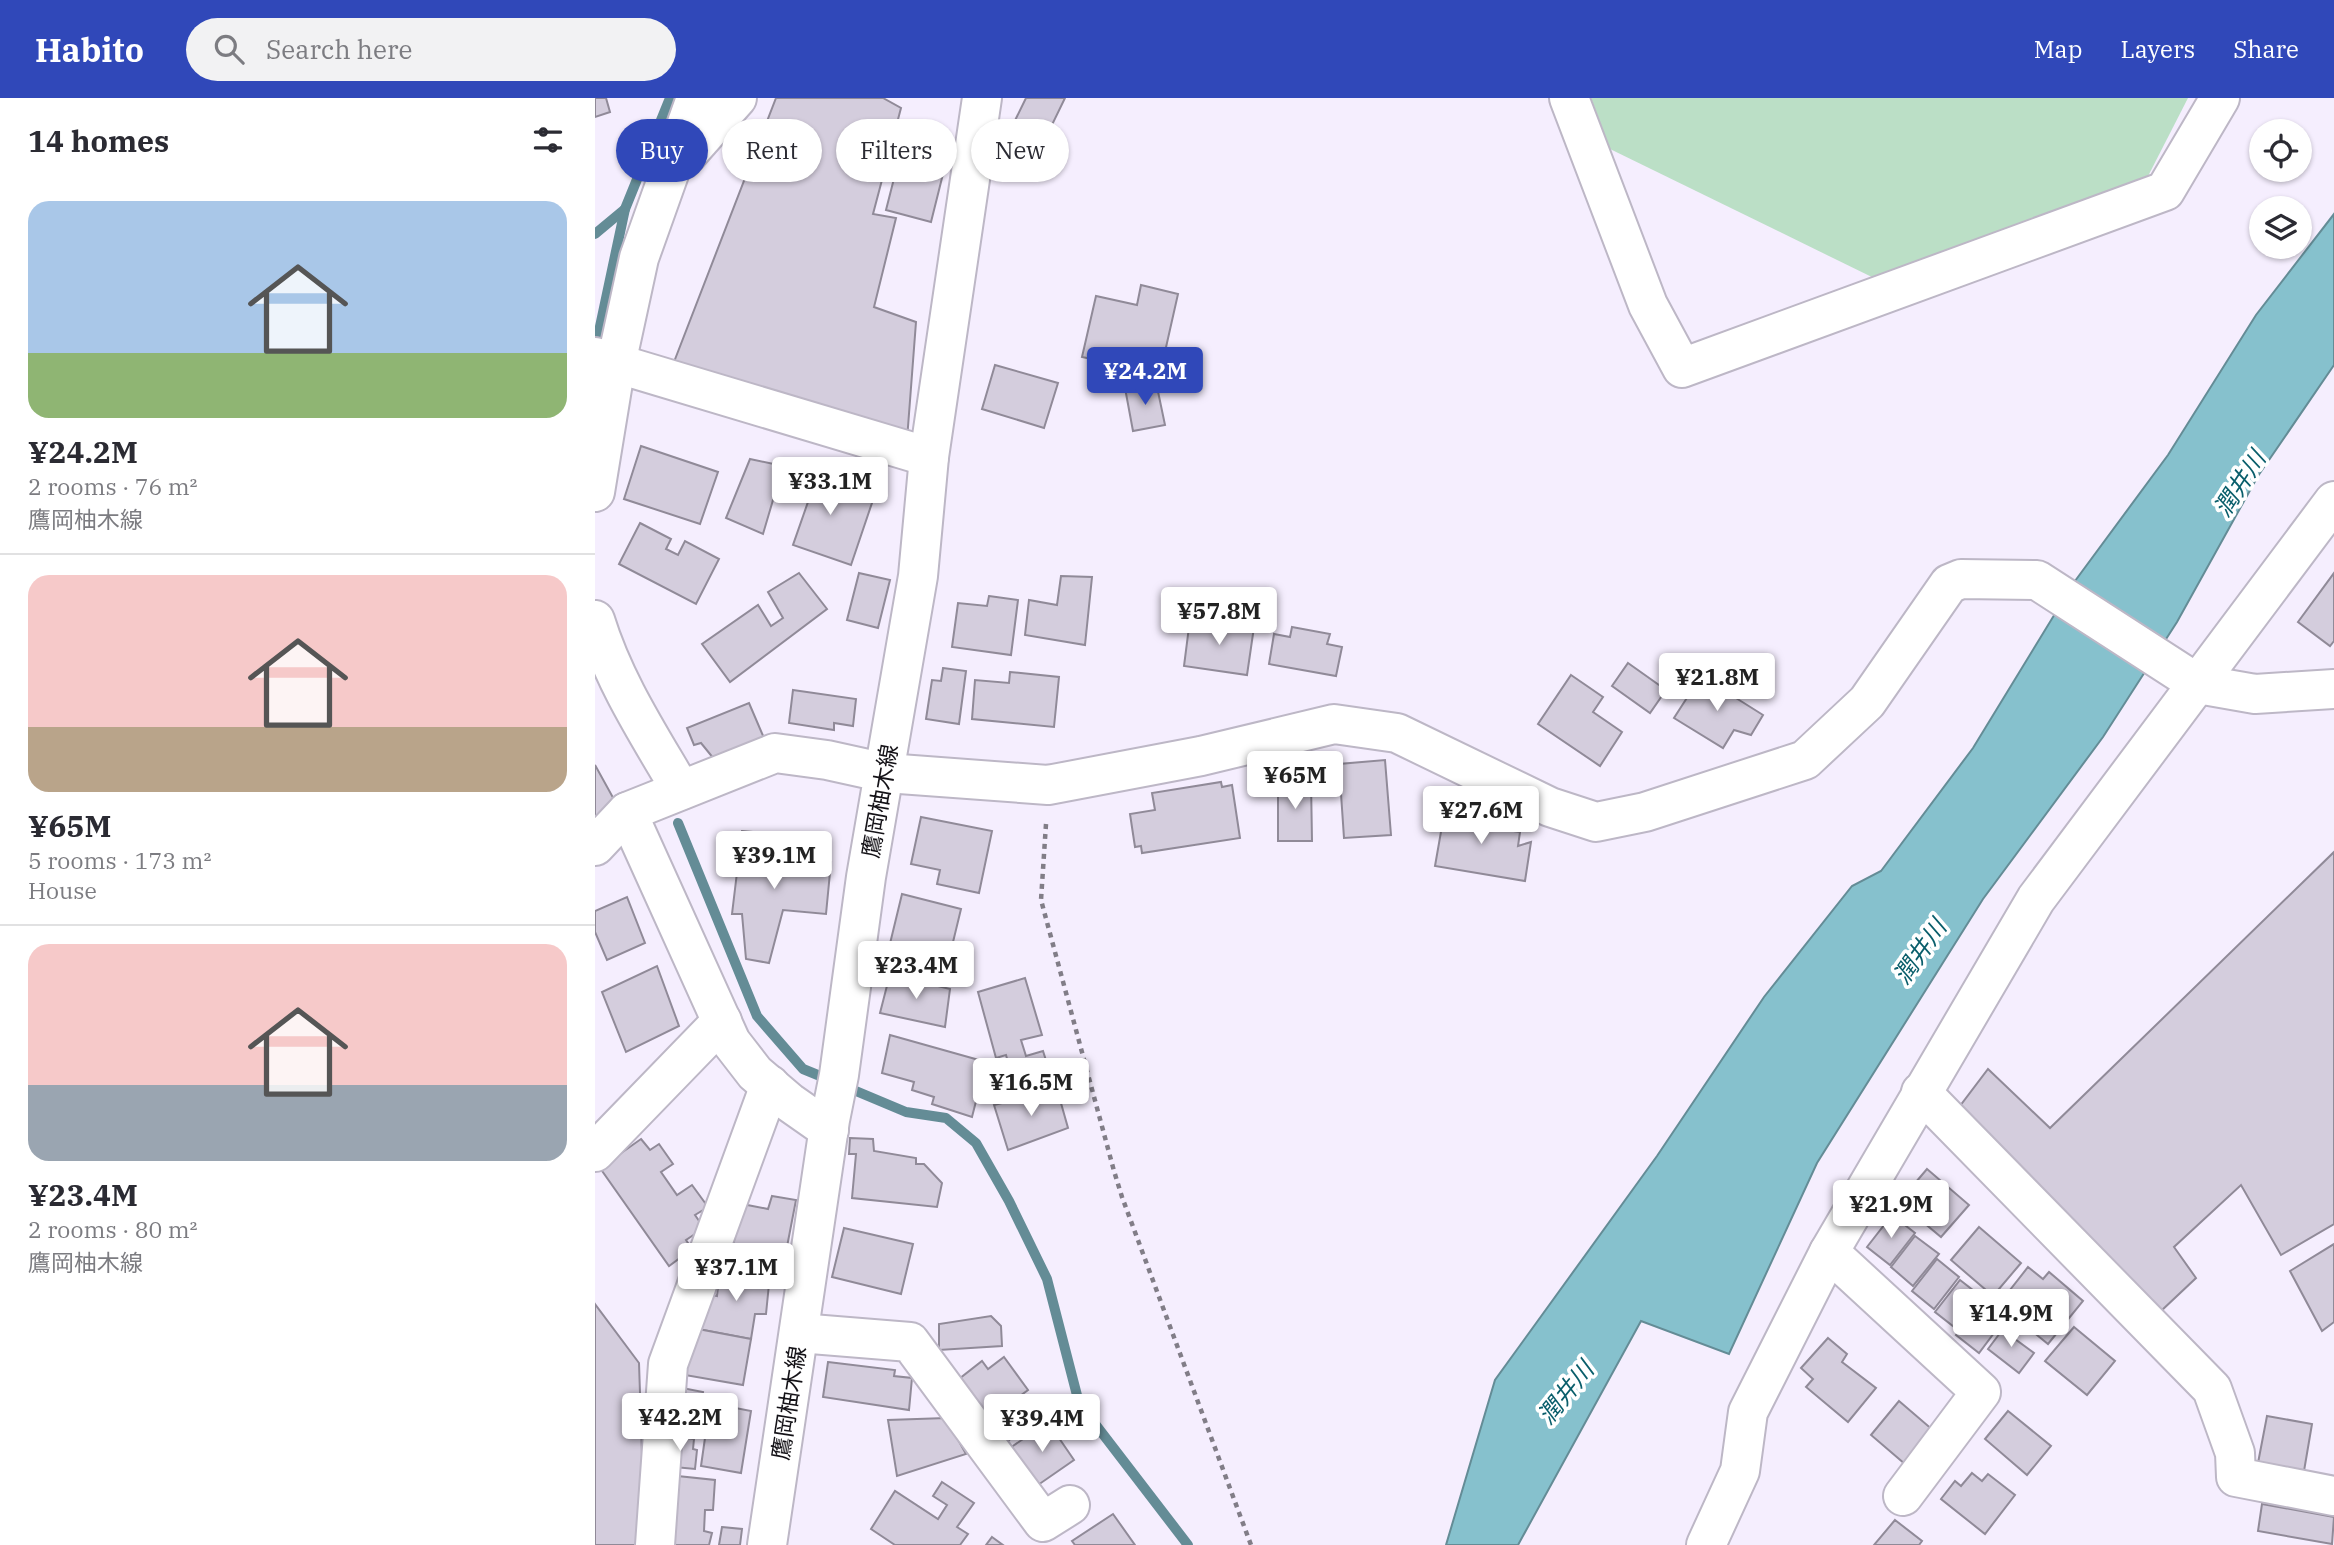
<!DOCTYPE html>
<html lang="en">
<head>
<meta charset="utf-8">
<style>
	:root { --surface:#fff; --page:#f2f2f3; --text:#2b2b33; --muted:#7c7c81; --line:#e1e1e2; --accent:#3048b9 }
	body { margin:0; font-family:"IBM Plex Serif","Noto Sans JP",serif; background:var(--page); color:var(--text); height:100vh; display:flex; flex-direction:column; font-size:26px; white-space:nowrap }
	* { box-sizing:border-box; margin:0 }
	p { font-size:23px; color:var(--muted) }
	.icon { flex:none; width:38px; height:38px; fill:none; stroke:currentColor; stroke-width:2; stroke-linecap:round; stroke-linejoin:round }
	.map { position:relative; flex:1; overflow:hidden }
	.panel { display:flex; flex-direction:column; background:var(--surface); width:595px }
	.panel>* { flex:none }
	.hud { position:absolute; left:21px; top:21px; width:665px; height:63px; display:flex; gap:14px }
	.tools { position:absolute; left:1654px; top:21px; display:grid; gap:14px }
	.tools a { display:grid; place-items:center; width:63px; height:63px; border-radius:50%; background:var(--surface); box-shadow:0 2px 5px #0004; font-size:35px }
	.price { position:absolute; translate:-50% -60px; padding:0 16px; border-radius:7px; background:#fff; color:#222; font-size:23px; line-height:46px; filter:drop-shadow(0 2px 4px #0008) }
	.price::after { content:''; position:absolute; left:50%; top:42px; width:21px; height:16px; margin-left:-10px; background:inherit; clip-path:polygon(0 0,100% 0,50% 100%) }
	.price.on { background:var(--accent); color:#fff }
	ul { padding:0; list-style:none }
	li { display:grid; align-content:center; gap:14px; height:371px; padding:0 28px }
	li+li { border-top:2px solid var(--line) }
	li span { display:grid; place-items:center; height:217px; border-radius:21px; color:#555 }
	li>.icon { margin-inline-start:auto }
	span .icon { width:126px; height:126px; fill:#fffc; stroke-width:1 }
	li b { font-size:30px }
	h2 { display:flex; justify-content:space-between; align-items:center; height:84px; padding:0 28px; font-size:30px }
	.pill { padding:0 24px; border-radius:32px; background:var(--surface); box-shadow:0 2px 5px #0004; font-size:24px; line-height:63px }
	.pill.on { background:var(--accent); color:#fff }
	header { display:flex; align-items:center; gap:42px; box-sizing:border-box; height:98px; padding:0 35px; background:var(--accent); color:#fff }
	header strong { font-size:33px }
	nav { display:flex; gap:38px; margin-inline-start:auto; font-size:24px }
	.search { width:490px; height:63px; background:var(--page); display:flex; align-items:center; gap:18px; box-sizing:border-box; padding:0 24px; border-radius:38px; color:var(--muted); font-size:26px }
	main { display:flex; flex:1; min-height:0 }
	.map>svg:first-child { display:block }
	.green { fill:#bbdfc6 }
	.water { fill:#86c1cd; stroke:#648c96; stroke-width:2 }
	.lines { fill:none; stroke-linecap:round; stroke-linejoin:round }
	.stream { stroke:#648c96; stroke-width:10 }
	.building { fill:#d4cddd; stroke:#908a98; stroke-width:2 }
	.minor-casing { stroke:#bdb7c6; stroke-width:42 }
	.major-casing { stroke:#bdb7c6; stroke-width:42 }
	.path { stroke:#817d87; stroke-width:4.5; stroke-dasharray:5 5; stroke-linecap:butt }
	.minor { stroke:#fff; stroke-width:38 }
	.major { stroke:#fff; stroke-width:38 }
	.labels { text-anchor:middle; stroke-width:7; stroke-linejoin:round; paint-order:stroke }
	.street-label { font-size:23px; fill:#141217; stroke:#fff }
	.water-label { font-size:24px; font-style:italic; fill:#095e6b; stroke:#fff }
</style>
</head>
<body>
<header>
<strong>Habito</strong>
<div class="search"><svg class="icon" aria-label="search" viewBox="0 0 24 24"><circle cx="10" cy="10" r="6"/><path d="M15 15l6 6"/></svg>Search here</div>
<nav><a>Map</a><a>Layers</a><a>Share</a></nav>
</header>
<main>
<section class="panel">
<h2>14 homes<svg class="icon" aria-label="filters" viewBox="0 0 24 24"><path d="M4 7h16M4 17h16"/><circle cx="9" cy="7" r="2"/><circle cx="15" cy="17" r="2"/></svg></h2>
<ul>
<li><span style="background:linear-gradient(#a9c7e8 70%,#8fb573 0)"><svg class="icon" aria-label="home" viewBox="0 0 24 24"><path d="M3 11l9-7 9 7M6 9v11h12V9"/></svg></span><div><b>¥24.2M</b><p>2 rooms · 76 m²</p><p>鷹岡柚木線</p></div></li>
<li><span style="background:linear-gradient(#f6c9c9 70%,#b9a48a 0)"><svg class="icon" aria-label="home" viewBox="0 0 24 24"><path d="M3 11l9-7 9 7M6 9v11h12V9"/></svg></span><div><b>¥65M</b><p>5 rooms · 173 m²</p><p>House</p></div></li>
<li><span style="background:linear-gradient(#f6c9c9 65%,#9aa5b1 0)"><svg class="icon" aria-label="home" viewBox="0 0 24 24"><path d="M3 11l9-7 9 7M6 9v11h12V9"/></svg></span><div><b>¥23.4M</b><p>2 rooms · 80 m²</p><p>鷹岡柚木線</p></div></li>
</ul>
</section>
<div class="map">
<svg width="1739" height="1447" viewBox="0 0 1739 1447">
	<rect width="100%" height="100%" fill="#f5eefe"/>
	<polygon class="green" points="996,0 1593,0 1549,86 1283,182 1015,51"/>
	<polygon class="water" points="1739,116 1739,267 1663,378 1582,524 1508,639 1388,801 1222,1065 1134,1256 1046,1223 923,1447 851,1447 900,1282 1062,1058 1169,899 1257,788 1286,773 1378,650 1480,483 1573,357 1661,217"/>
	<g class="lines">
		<g class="stream">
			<polyline points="0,136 30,111"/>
			<polyline points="0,252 30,111 75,0"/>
			<polyline points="83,725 162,918 208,971 235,982"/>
			<polyline points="249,988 311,1014 351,1020 381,1045 414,1103 452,1181 484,1305 593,1447"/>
		</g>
	</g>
	<g class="building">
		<polygon points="0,0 11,0 15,14 0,19"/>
		<polygon points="181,0 288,0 306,10 278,116 301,120 279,209 321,224 310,368 67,295"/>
		<polygon points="431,0 470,0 438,66 406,51"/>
		<polygon points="306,53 351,64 336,124 291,112"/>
		<polygon points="546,187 583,196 567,267 514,255 511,264 487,259 501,198 542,207"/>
		<polygon points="400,267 463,285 449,330 387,311"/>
		<polygon points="561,284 570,327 538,333 530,290"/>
		<polygon points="46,348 123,374 105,426 29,401"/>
		<polygon points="155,361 188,368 168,436 131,420"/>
		<polygon points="201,372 279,399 256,467 198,447 214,401 194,394"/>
		<polygon points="45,425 76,441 71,451 83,457 90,443 124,461 101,506 24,466"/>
		<polygon points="204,475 232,511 135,584 107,546 163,507 176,528 188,520 173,494"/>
		<polygon points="264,475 295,482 283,530 252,522"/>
		<polygon points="1739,475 1739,543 1735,548 1703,524"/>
		<polygon points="466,478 497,479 490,547 430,537 434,502 462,507"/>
		<polygon points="394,498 423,502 416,557 357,549 363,505 392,508"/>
		<polygon points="595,521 659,529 652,577 589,568"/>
		<polygon points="697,529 735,536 732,546 747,549 741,578 674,566 679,536 695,539"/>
		<polygon points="1033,565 1071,592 1055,615 1017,588"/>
		<polygon points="348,570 371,573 364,626 331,621 337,582 346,583"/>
		<polygon points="415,574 464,579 459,629 377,621 380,582 414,585"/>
		<polygon points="976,577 1008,599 998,614 1027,634 1005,668 943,626"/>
		<polygon points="1106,578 1168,617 1156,637 1139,632 1128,650 1079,620"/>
		<polygon points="198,592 261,601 258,628 239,625 239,632 194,625"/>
		<polygon points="154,605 169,640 119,661 106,645 99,647 92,630"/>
		<polygon points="790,662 796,737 749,740 744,666"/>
		<polygon points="0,667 21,705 0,727"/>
		<polygon points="716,683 717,743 683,743 683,684"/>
		<polygon points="626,684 627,689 637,687 645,740 547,755 546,748 540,749 535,716 560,712 557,695"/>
		<polygon points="857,707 901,713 898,730 925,734 923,748 936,744 930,783 840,768 847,728 855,726"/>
		<polygon points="326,719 397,733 384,795 342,786 345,772 316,766"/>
		<polygon points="147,733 178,736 176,756 236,764 231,816 188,812 174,865 151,861 147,816 137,816"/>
		<polygon points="1739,754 1739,1126 1686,1157 1646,1087 1579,1149 1601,1180 1566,1213 1362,1012 1393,971 1455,1030"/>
		<polygon points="307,796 366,811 351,873 292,858"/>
		<polygon points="32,799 50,845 12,862 0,834 0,813"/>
		<polygon points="62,868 84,928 31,954 7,894"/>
		<polygon points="295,876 355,891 350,929 285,915"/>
		<polygon points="430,880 447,937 426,942 431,958 448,953 455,975 419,986 411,957 401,960 383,894"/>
		<polygon points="295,937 391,964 377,1019 337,1006 339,999 317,992 319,984 287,975"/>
		<polygon points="462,991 473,1030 413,1052 399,1007"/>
		<polygon points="255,1040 278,1041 279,1053 321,1060 321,1066 329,1066 347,1085 342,1109 257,1100 261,1056 254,1056"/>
		<polygon points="46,1041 55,1052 64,1046 78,1066 66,1074 82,1097 97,1087 113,1109 100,1117 109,1130 91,1142 97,1151 74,1168 5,1070"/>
		<polygon points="1332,1071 1374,1107 1346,1139 1304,1104"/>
		<polygon points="177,1098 201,1102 190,1159 138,1147 147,1106 173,1111"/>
		<polygon points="1297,1117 1320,1135 1295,1167 1272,1149"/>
		<polygon points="1384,1129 1426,1165 1398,1198 1356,1162"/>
		<polygon points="249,1130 318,1146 306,1196 237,1179"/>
		<polygon points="1320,1138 1344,1156 1318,1188 1296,1169"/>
		<polygon points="1739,1146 1739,1224 1727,1233 1695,1173"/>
		<polygon points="1342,1161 1364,1179 1339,1211 1317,1193"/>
		<polygon points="1433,1169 1448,1181 1454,1174 1488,1203 1453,1246 1404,1206"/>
		<polygon points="125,1171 175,1176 171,1216 160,1216 156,1241 103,1231 111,1196 122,1198"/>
		<polygon points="1365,1182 1388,1200 1363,1232 1340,1214"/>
		<polygon points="1386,1205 1408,1223 1384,1255 1361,1237"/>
		<polygon points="0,1206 44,1265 50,1447 0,1447"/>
		<polygon points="396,1218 406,1228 407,1248 344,1252 344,1226"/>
		<polygon points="1411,1227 1424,1236 1420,1241 1439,1255 1424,1275 1393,1251"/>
		<polygon points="1479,1229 1520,1263 1492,1297 1450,1263"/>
		<polygon points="103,1231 156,1241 148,1287 90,1277"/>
		<polygon points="1233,1240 1252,1256 1247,1264 1281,1290 1253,1324 1211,1289 1218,1281 1206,1270"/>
		<polygon points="409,1259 433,1292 394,1321 364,1281 387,1263 393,1271"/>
		<polygon points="233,1264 300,1272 299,1278 317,1280 314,1312 228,1299"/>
		<polygon points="77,1288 108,1294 104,1324 73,1316"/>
		<polygon points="437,1301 449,1318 411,1344 399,1326"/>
		<polygon points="1304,1303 1346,1339 1317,1372 1276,1337"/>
		<polygon points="115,1305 156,1313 146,1375 106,1368"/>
		<polygon points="1413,1313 1456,1348 1432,1377 1390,1341"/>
		<polygon points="1672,1318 1717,1326 1709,1373 1663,1365"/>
		<polygon points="351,1320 371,1356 302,1378 293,1322"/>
		<polygon points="453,1324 479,1362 443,1387 415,1350"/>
		<polygon points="73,1337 99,1341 98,1351 102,1352 100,1371 69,1368"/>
		<polygon points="1377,1375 1387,1383 1393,1376 1420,1397 1390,1436 1346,1401 1360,1383 1366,1388"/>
		<polygon points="73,1377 120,1382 118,1412 110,1412 109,1433 117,1435 114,1447 65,1447"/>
		<polygon points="347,1384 379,1405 362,1429 373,1436 365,1447 300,1447 276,1431 300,1393 343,1421 352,1407 338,1398"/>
		<polygon points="1667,1406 1739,1419 1737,1446 1663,1433"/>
		<polygon points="518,1416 540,1447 480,1447 477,1443"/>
		<polygon points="1300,1422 1327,1443 1324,1447 1279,1447"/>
		<polygon points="127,1429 147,1431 145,1447 124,1447"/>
		<polygon points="397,1439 408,1447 391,1447"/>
	</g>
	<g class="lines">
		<defs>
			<g id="minor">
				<polyline points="974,0 1053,207 1087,270 1570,93 1625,0"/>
				<polyline points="88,61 142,0"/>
				<polyline points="0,259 334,359"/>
				<polyline points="0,394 21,266 44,160 101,0"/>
				<path d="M0,522C19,584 54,637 86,692"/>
				<polyline points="32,714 136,944 160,975 194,1004 234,1032"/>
				<polyline points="0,748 32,714 180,655 232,662 291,675 453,687 606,658 739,626 802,635 955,709 1001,724 1050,714 1210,662 1272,604 1354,486 1366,481 1442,482 1603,586 1660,596 1739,591"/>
				<polyline points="1326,994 1617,1291 1640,1355 1641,1379 1739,1398"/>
				<polyline points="0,1054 127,923"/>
				<polyline points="1234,1154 1386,1294 1308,1398"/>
				<polyline points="204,1235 315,1244 448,1424 475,1407"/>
				<polyline points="60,1447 73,1266 175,987"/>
				<polyline points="1111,1447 1145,1373 1153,1314 1234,1154 1441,801 1739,403"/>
			</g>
			<polyline id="major" points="172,1447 235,1022 244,977 271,779 323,478 334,359 387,0"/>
		</defs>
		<use href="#minor" class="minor-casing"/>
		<use href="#major" class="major-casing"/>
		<polyline class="path" points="451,726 446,802 519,1073 527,1099 656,1447"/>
		<use href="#minor" class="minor"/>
		<use href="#major" class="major"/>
	</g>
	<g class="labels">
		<g class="street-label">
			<text transform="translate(285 703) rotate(-80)" y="8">鷹岡柚木線</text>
			<text transform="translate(194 1305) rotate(-81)" y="8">鷹岡柚木線</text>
		</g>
		<g class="water-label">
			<text transform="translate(1645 386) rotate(-57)" y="8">潤井川</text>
			<text transform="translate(1325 854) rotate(-55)" y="8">潤井川</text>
			<text transform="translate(971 1295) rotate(-51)" y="8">潤井川</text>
		</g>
	</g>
</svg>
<div class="tools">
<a><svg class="icon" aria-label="locate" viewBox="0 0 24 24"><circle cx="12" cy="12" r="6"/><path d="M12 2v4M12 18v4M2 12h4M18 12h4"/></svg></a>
<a><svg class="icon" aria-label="layers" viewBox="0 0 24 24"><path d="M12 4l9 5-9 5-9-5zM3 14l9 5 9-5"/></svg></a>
</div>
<b class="price on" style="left:550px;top:309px">¥24.2M</b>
<b class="price" style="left:235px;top:419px">¥33.1M</b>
<b class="price" style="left:624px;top:549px">¥57.8M</b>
<b class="price" style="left:1122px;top:615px">¥21.8M</b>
<b class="price" style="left:700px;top:713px">¥65M</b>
<b class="price" style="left:886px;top:748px">¥27.6M</b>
<b class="price" style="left:179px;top:793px">¥39.1M</b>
<b class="price" style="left:321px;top:903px">¥23.4M</b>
<b class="price" style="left:436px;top:1020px">¥16.5M</b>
<b class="price" style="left:1296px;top:1142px">¥21.9M</b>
<b class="price" style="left:141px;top:1205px">¥37.1M</b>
<b class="price" style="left:1416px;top:1251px">¥14.9M</b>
<b class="price" style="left:85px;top:1355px">¥42.2M</b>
<b class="price" style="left:447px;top:1356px">¥39.4M</b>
<div class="hud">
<a class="pill on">Buy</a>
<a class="pill">Rent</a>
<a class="pill">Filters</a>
<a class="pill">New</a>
</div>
</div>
</main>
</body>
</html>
